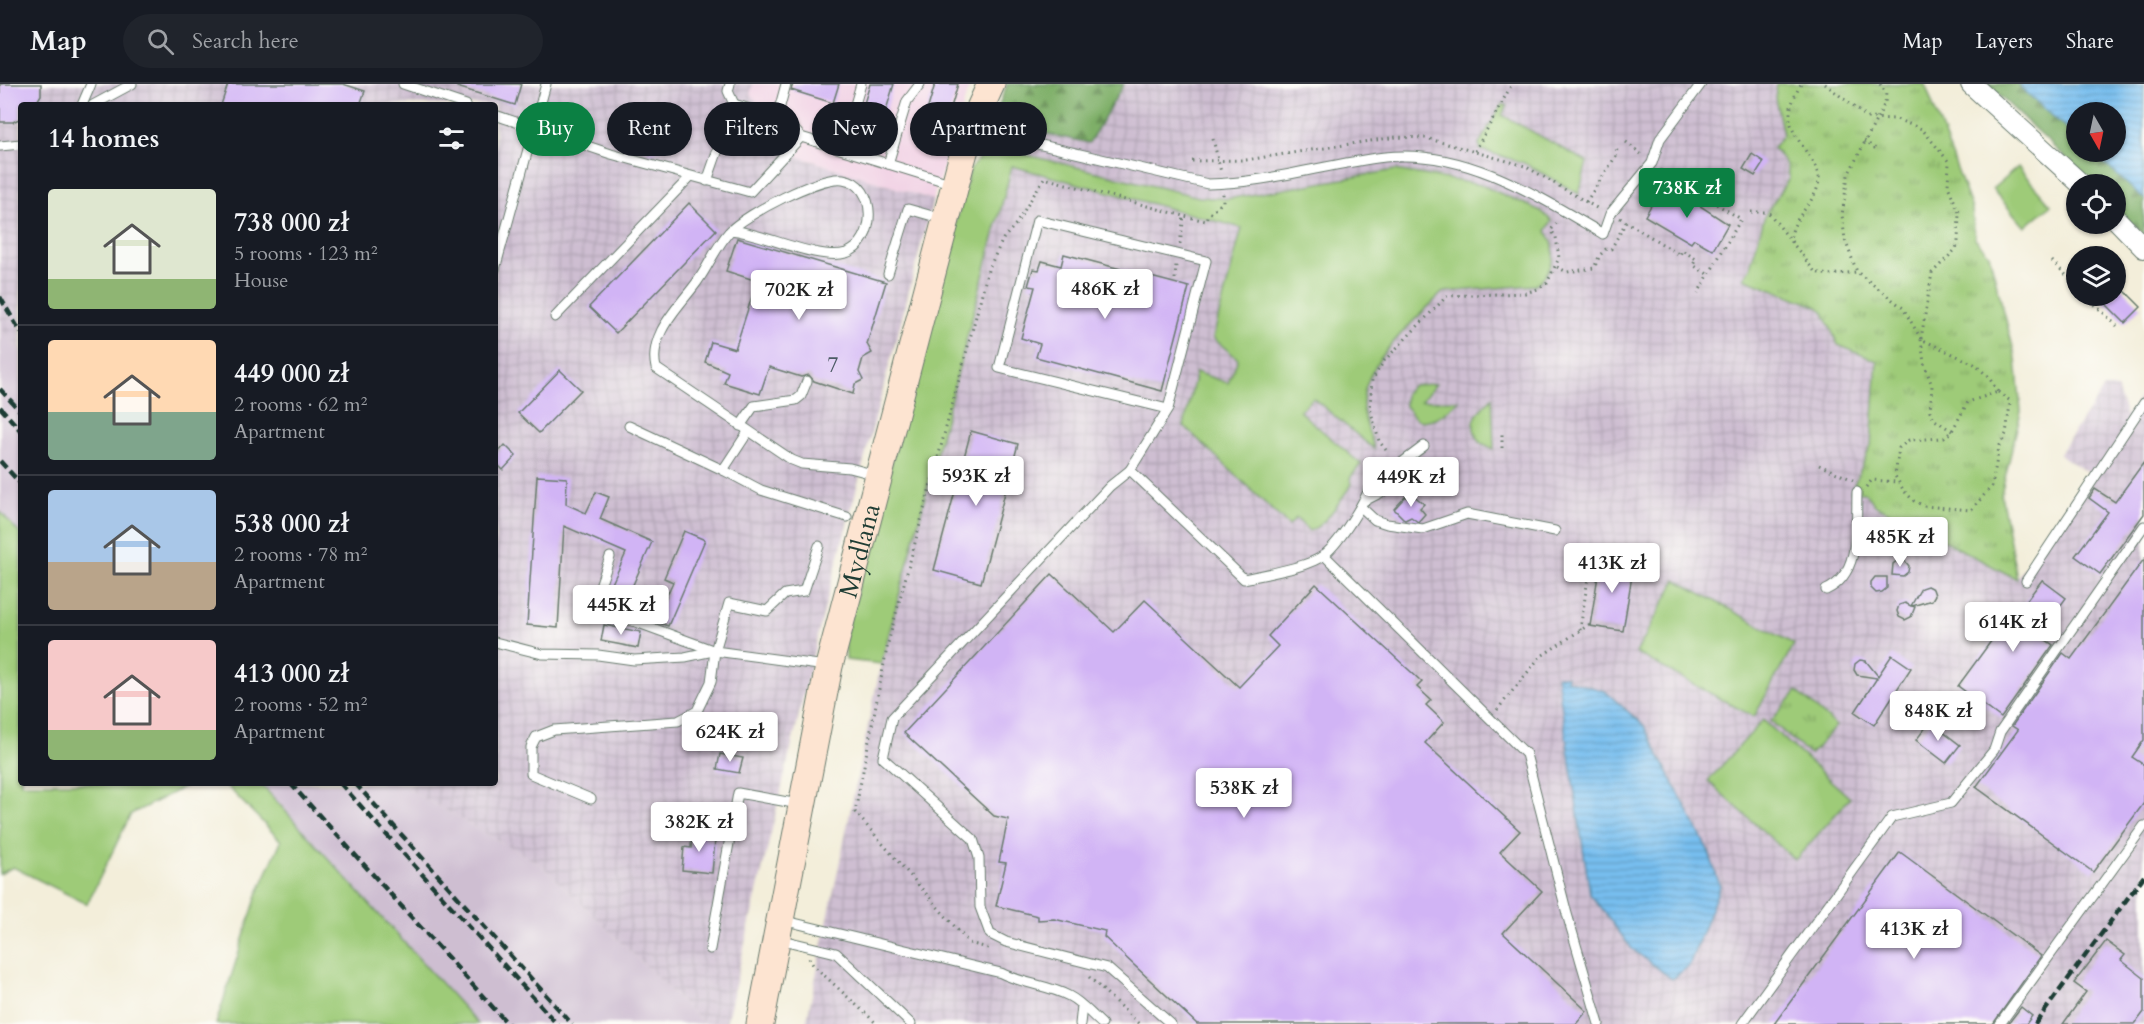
<!DOCTYPE html>
<html lang="en">
<head>
<meta charset="utf-8">
<style>
	:root { --surface:#171b24; --page:#20242c; --text:#f1f3f6; --muted:#9ea1a6; --line:#363941; --accent:#0b8043 }
	body { margin:0; font-family:Cardo,serif; background:var(--page); color:var(--text); height:100vh; display:flex; flex-direction:column; font-size:22px; white-space:nowrap }
	* { box-sizing:border-box; margin:0 }
	p { font-size:20px; color:var(--muted) }
	.icon { flex:none; width:33px; height:33px; fill:none; stroke:currentColor; stroke-width:2; stroke-linecap:round; stroke-linejoin:round }
	.map { position:relative; flex:1; overflow:hidden }
	.drawer { position:absolute; left:18px; top:18px; width:480px; height:684px; display:flex; flex-direction:column; background:var(--surface); border-radius:6px; box-shadow:0 2px 4px #0004 }
	.drawer>* { flex:none }
	.guide { position:absolute; left:516px; top:18px; width:570px; height:54px; display:flex; gap:12px }
	.needle { width:39px; rotate:171deg }
	.tools { position:absolute; left:2066px; top:18px; display:grid; gap:12px }
	.tools a { display:grid; place-items:center; width:60px; height:60px; border-radius:50%; background:var(--surface); box-shadow:0 2px 4px #0004; font-size:30px }
	.price { position:absolute; translate:-50% -51px; padding:0 14px; border-radius:6px; background:#fff; color:#222; font-size:20px; line-height:39px; filter:drop-shadow(0 2px 3px #0008) }
	.price::after { content:''; position:absolute; left:50%; top:36px; width:18px; height:14px; margin-left:-9px; background:inherit; clip-path:polygon(0 0,100% 0,50% 100%) }
	.price.on { background:var(--accent); color:#fff }
	ul { padding:0; list-style:none }
	li { display:flex; align-items:center; gap:18px; height:150px; padding:0 30px }
	li+li { border-top:2px solid var(--line) }
	li span { display:grid; place-items:center; flex:none; width:168px; height:120px; border-radius:6px; color:#555 }
	li>.icon { margin-inline-start:auto }
	span .icon { width:72px; height:72px; fill:#fffc; stroke-width:1 }
	li b { font-size:26px }
	h2 { display:flex; justify-content:space-between; align-items:center; height:72px; padding:0 30px; font-size:26px }
	.tag { padding:0 21px; border-radius:27px; background:var(--surface); box-shadow:0 2px 4px #0004; font-size:21px; line-height:54px }
	.tag.on { background:var(--accent); color:#fff }
	header { display:flex; align-items:center; gap:36px; box-sizing:border-box; height:84px; padding:0 30px; background:var(--surface); border-bottom:2px solid var(--line) }
	header strong { font-size:28px }
	nav { display:flex; gap:33px; margin-inline-start:auto; font-size:21px }
	.search { width:420px; height:54px; background:var(--page); display:flex; align-items:center; gap:15px; box-sizing:border-box; padding:0 21px; border-radius:33px; color:var(--muted); font-size:22px }
	.map>svg:first-child { display:block }
	.built { fill:#f1d0e4 }
	.industrial { fill:url(#industrial-grid) }
	.railway { fill:#cebed1 }
	.green { fill:#9ecb78; stroke:#5e8456; stroke-width:1.5 }
	.forest { fill:url(#forest-firs); stroke:#4e764e; stroke-width:1.5 }
	.park { fill:url(#park-tufts); stroke:#5e8456; stroke-width:1.5 }
	.water { fill:url(#water-rules); stroke:#4b7e92; stroke-width:1.5 }
	.building { fill:#d1b4f5 }
	.lines { fill:none; stroke-linecap:round; stroke-linejoin:round }
	.lane-casing { stroke:#697b6e; stroke-width:11 }
	.street-casing { stroke:#697b6e; stroke-width:22 }
	.secondary-casing { stroke:#697b6e; stroke-width:29 }
	.path { stroke:#697b6e; stroke-width:3; stroke-dasharray:1.5 4.5; stroke-linecap:butt }
	.lane { stroke:#fff; stroke-width:9 }
	.street { stroke:#fff; stroke-width:20 }
	.secondary { stroke:#fde4d1; stroke-width:27 }
	.rail { stroke:#1f3d34; stroke-width:4.5; stroke-dasharray:9 4.5; stroke-linecap:butt }
	.labels { text-anchor:middle; stroke-width:5; stroke-linejoin:round; paint-order:stroke }
	.number-label { font-size:22px; fill:#4c5b64 }
	.street-label { font-size:26px; fill:#1f3d34; stroke:#fdfcf7 }
</style>
</head>
<body>
<header>
<strong>Map</strong>
<div class="search"><svg class="icon" aria-label="search" viewBox="0 0 24 24"><circle cx="10" cy="10" r="6"/><path d="M15 15l6 6"/></svg>Search here</div>
<nav><a>Map</a><a>Layers</a><a>Share</a></nav>
</header>
<div class="map">
<svg width="2144" height="940" viewBox="0 0 2144 940">
	<defs>
		<pattern id="industrial-grid" width="8" height="8" patternUnits="userSpaceOnUse" patternTransform="scale(1.5)"><rect width="8" height="8" fill="#cebed1"/><path d="M0 4h8M4 0v8" fill="none" stroke="#b0a4b4"/></pattern>
		<pattern id="forest-firs" width="22" height="20" patternUnits="userSpaceOnUse" patternTransform="scale(1.5)"><rect width="22" height="20" fill="#7eaf68"/><path d="M5 1l3.5 6h-7zM16 11l3.5 6h-7z" fill="#679056"/></pattern>
		<pattern id="park-tufts" width="24" height="20" patternUnits="userSpaceOnUse" patternTransform="scale(1.5)"><rect width="24" height="20" fill="#9ecb78"/><path d="M3 7l-1-3M5 7V3M7 7l1-3M15 17l-1-3M17 17v-4M19 17l1-3" fill="none" stroke="#80a663"/></pattern>
		<pattern id="water-rules" width="6" height="5" patternUnits="userSpaceOnUse" patternTransform="scale(1.5)"><rect width="6" height="5" fill="#77beef"/><path d="M0 2.5h6" fill="none" stroke="#619cc2"/></pattern>
	</defs>
	<rect width="100%" height="100%" fill="#fdfcf7"/>
	<filter id="ink" filterUnits="userSpaceOnUse"><feTurbulence type="fractalNoise" baseFrequency=".0167" numOctaves="2"/><feDisplacementMap in="SourceGraphic" scale="12" xChannelSelector="R" yChannelSelector="G"/><feConvolveMatrix kernelMatrix="1 2 1 2 8 2 1 2 1" color-interpolation-filters="sRGB"/></filter>
	<filter id="wash" filterUnits="userSpaceOnUse"><feTurbulence type="fractalNoise" baseFrequency=".008" numOctaves="4" result="noise"/><feDisplacementMap in="SourceGraphic" scale="24" xChannelSelector="R" yChannelSelector="G"/><feGaussianBlur stdDeviation="1.35" result="paint"/><feColorMatrix in="noise" values="0 0 0 0 0 0 0 0 0 0 0 0 0 0 0 0 0 1.4 0 .05"/><feComposite in="paint" operator="in"/></filter>
	<g filter="url(#wash)">
		<rect width="100%" height="100%" fill="#f3eeda"/>
		<polygon class="built" points="753,0 970,0 933,116 797,72 749,9"/>
		<g class="industrial">
			<polygon points="0,0 753,0 750,9 797,72 933,116 818,550 726,940 705,940 541,781 413,708 405,699 495,699 495,21 21,21 21,268 0,243"/>
			<polygon points="1125,0 1925,0 1972,125 1975,155 1989,170 2016,275 2021,327 2001,410 2017,494 2088,389 2059,370 2104,304 2117,304 2126,333 2144,307 2144,940 806,940 884,565 1012,82 1017,38 1089,59"/>
		</g>
		<g class="railway">
			<polygon points="0,243 21,268 21,451 0,427"/>
			<polygon points="260,699 405,699 413,708 541,781 705,940 478,940"/>
		</g>
		<g class="green">
			<polygon points="1502,20 1507,22 1502,31 1587,78 1579,110 1524,79 1481,66 1479,60"/>
			<path d="M998,64L1199,113L1227,115L1395,86L1481,101L1541,127L1552,137L1546,147C1560,166 1553,188 1535,201L1443,208C1415,237 1364,277 1363,319C1362,335 1371,350 1374,365L1313,314L1299,327L1361,380L1350,394L1352,400C1341,414 1327,441 1309,447L1296,434L1289,442L1184,342L1196,288L1228,299L1238,275L1213,254L1242,144L1012,82L881,580L846,576L845,552L970,86L983,69Z"/>
			<polygon points="2018,83 2051,121 2025,143 1992,105"/>
			<path d="M1436,300L1421,317L1459,316C1447,328 1435,340 1417,336L1405,322V310L1413,301Z"/>
			<path d="M1492,314L1494,365L1479,358C1467,338 1477,328 1492,314Z"/>
			<polygon points="0,427 21,451 21,699 192,699 131,730 87,820 13,783 0,790"/>
			<polygon points="1676,496 1794,560 1754,633 1636,569"/>
			<polygon points="1763,636 1850,714 1795,776 1708,697"/>
			<polygon points="224,699 260,699 478,940 216,940 257,811 281,757"/>
		</g>
		<g class="forest">
			<polygon points="1007,0 1124,0 1089,59 1024,45 1004,38 999,21"/>
			<polygon points="1987,0 2017,0 2076,53 2076,68 2092,68 2144,115 2144,151 2115,122 2115,100 2093,100"/>
		</g>
		<g class="park">
			<polygon points="1777,0 1925,0 1972,125 1975,155 1989,170 2016,275 2021,327 2001,410 2017,495 1875,421 1866,409 1851,408 1871,361 1877,277 1838,261 1823,227 1818,223 1744,194 1750,183 1765,131 1789,94 1785,78 1773,64 1783,50 1775,14"/>
			<polygon points="1797,607 1836,642 1810,671 1771,637"/>
		</g>
		<g class="water">
			<polygon points="2017,0 2144,0 2144,115 2092,68 2115,68 2115,28 2076,28 2076,53"/>
			<polygon points="1557,592 1567,592 1567,596 1605,607 1644,642 1709,768 1720,802 1689,882 1672,895 1632,865 1590,810"/>
		</g>
		<g id="blocks">
			<g class="building">
				<polygon points="0,0 41,0 41,11 35,21 21,21 21,34 13,38 0,38"/>
				<polygon points="228,0 343,0 365,7 360,21 221,21"/>
				<polygon points="457,0 521,0 515,21 457,3"/>
				<polygon points="793,0 839,0 833,19 791,6"/>
				<polygon points="870,0 894,0 879,49 857,42"/>
				<polygon points="935,0 958,0 938,67 917,61"/>
				<polygon points="667,44 675,57 650,71 643,57"/>
				<polygon points="1752,70 1764,78 1755,92 1743,85"/>
				<polygon points="1660,106 1675,115 1679,108 1728,140 1713,166 1694,155 1691,159 1645,132"/>
				<polygon points="689,119 716,146 616,249 589,223"/>
				<polygon points="737,154 886,198 867,260 872,269 863,274 859,288 863,296 855,300 853,310 814,297 809,291 801,293 769,283 760,310 724,299 728,288 705,278 711,258 735,265 757,197 726,187"/>
				<polygon points="1064,170 1189,203 1162,307 1036,273 1040,260 1021,254 1035,203 1028,202 1033,185 1039,186 1042,177 1061,182"/>
				<polygon points="2115,197 2141,223 2125,239 2098,212 2115,212"/>
				<polygon points="560,286 581,306 539,349 518,329"/>
				<polygon points="971,347 1018,360 981,499 934,486"/>
				<polygon points="505,361 516,372 503,386 495,378 495,372"/>
				<polygon points="2144,378 2144,430 2100,490 2075,472 2108,428 2089,414 2095,405 2115,418"/>
				<polygon points="537,392 567,394 566,420 586,429 596,408 609,413 600,435 652,458 628,512 610,504 626,469 564,442 558,544 527,541"/>
				<polygon points="1412,410 1424,420 1420,424 1425,430 1418,438 1411,433 1405,436 1394,425 1406,412 1408,414"/>
				<polygon points="684,447 705,456 668,542 655,537 673,498 664,494"/>
				<polygon points="1601,473 1634,479 1623,547 1590,542"/>
				<polygon points="2144,475 2144,656 2132,673 2144,681 2144,719 2093,788 1976,703 2018,646 2012,642 2063,569 2071,575"/>
				<polygon points="1898,476 1905,477 1909,482 1908,488 1903,492 1892,491 1893,480"/>
				<polygon points="1052,490 1114,548 1145,516 1239,603 1278,562 1268,552 1316,500 1422,598 1417,603 1431,616 1426,621 1444,638 1425,659 1520,747 1500,768 1542,807 1503,849 1587,927 1576,940 1197,940 1104,853 1105,847 1054,835 1038,836 1038,832 996,822 1006,779 999,778 1008,735 994,732 904,649"/>
				<polygon points="1875,493 1887,493 1887,504 1882,508 1876,509 1871,504 1871,498"/>
				<polygon points="2042,496 2066,514 2039,551 2053,561 2001,634 1958,602 2011,530 2014,533"/>
				<polygon points="1927,502 1933,505 1935,511 1932,516 1912,522 1915,523 1911,533 1905,536 1899,533 1897,527 1899,521 1905,519 1911,522 1921,504"/>
				<polygon points="604,541 641,548 638,564 601,557"/>
				<polygon points="1892,571 1911,584 1874,641 1855,628 1877,594 1857,591 1854,586 1855,580 1860,576 1866,577 1878,592"/>
				<polygon points="1930,638 1960,661 1946,679 1916,656"/>
				<polygon points="720,670 743,674 739,689 717,685"/>
				<polygon points="692,743 705,744 705,756 715,757 712,789 682,786 684,763 691,764"/>
				<polygon points="1900,768 2041,872 1993,940 1774,940"/>
				<polygon points="2106,857 2125,871 2121,876 2144,894 2144,928 2135,940 2063,940 2086,908 2074,899"/>
				<polygon points="2021,923 2032,932 2026,940 2008,940"/>
			</g>
		</g>
	</g>
	<g filter="url(#ink)">
		<use href="#blocks" fill-opacity="0" stroke="#697b6e" stroke-width="1.5"/>
		<g class="lines">
			<defs>
				<g id="lane">
					<polyline points="403,0 466,21"/>
					<polyline points="730,0 728,7 734,20"/>
					<polyline points="82,21 91,0"/>
					<polyline points="93,21 132,0"/>
					<polyline points="495,31 611,70 750,108 801,53 953,100"/>
					<polyline points="777,33 786,0"/>
					<path d="M973,45L1208,100C1268,99 1326,80 1385,73C1464,64 1538,112 1603,150L1610,130L1652,79L1660,55L1701,0"/>
					<polyline points="0,62 21,60"/>
					<polyline points="842,65 861,0"/>
					<polyline points="888,80 907,17 920,0"/>
					<polyline points="707,97 734,20 787,37 801,53"/>
					<path d="M731,146C763,149 818,177 846,169C877,159 878,100 843,95C819,92 746,130 729,148C716,163 709,181 697,198C679,223 648,250 656,284L792,376L802,380L850,384L876,391"/>
					<polyline points="495,185 546,0"/>
					<polyline points="888,190 908,125 943,135"/>
					<polyline points="555,233 690,93"/>
					<polyline points="629,342 723,386 748,348"/>
					<polyline points="740,342 754,322 796,316 801,312 807,297"/>
					<polyline points="723,386 761,406 847,433"/>
					<polyline points="1130,386 1168,325 1206,177 1037,136 999,284 1168,325"/>
					<polyline points="1366,416 1390,404 1396,383"/>
					<polyline points="1362,424 1375,436 1387,440 1423,445 1467,430 1555,447"/>
					<polyline points="1324,471 1526,670 1567,830 1599,940"/>
					<polyline points="610,473 591,528 636,538 715,567 826,582"/>
					<polyline points="2026,497 2144,319"/>
					<path d="M1826,506C1861,491 1856,441 1857,408"/>
					<polyline points="495,558 542,570 598,571 634,576 685,573 713,567"/>
					<polyline points="591,715 531,690 531,663 536,653 554,646 678,637 697,627 711,598 715,567 729,519 767,527 785,510 804,507 819,462"/>
					<path d="M782,836L1001,889C1023,900 1048,901 1069,912C1081,918 1092,931 1102,940"/>
					<polyline points="778,855 836,869 911,940"/>
					<polyline points="710,865 738,709 799,720"/>
					<polyline points="1080,940 1082,922"/>
					<path d="M1171,940L1107,884L1006,858L990,850L980,823L979,774L973,755L883,674L892,634L1110,402L1130,386L1244,495C1265,490 1307,484 1324,471C1342,456 1366,416 1374,394L1396,383L1424,362"/>
					<polyline points="1742,940 1892,733 1951,719 1994,666 2000,648 2144,442"/>
					<polyline points="2000,940 2144,742"/>
				</g>
				<g id="street">
					<polyline points="1971,0 2081,100"/>
					<polyline points="2115,134 2144,164"/>
				</g>
				<g id="secondary">
					<path id="s1" d="M760,940L829,582L960,82L971,44L991,0"/>
				</g>
			</defs>
			<use href="#lane" class="lane-casing"/>
			<use href="#street" class="street-casing"/>
			<use href="#secondary" class="secondary-casing"/>
			<g class="path">
				<polyline points="1825,0 1868,34 1896,35 1922,45 1949,78 1948,102 1959,128 1958,158 1956,165 1932,189 1921,255"/>
				<polyline points="1880,0 1886,9 1885,19 1848,91 1842,131 1845,156 1857,188 1903,224 1921,255"/>
				<polyline points="1213,55 1221,88"/>
				<polyline points="1864,57 1876,65"/>
				<polyline points="1626,58 1641,70"/>
				<polyline points="1475,67 1512,0"/>
				<polyline points="1192,77 1246,76 1396,53 1426,54 1525,82 1600,126"/>
				<polyline points="1660,86 1741,135 1698,209"/>
				<polyline points="1586,118 1616,72 1617,64"/>
				<polyline points="1751,128 1766,128 1770,130 1815,188 1828,191 1857,188"/>
				<polyline points="1620,134 1680,171 1682,166 1696,175 1693,181 1709,191"/>
				<path d="M1791,159C1789,133 1817,120 1819,96C1820,88 1815,82 1811,75C1790,43 1781,36 1801,0"/>
				<polyline points="1180,160 1184,132 1206,137 1207,132 1223,118 1223,109"/>
				<polyline points="2052,177 2076,201"/>
				<polyline points="1557,183 1567,188 1594,184 1600,171 1606,165 1611,165 1626,138"/>
				<polyline points="1175,195 1176,181"/>
				<polyline points="2086,212 2117,242"/>
				<polygon points="1998,308 2009,316 2010,320 2006,350 1999,363 1992,402 1971,426 1924,422 1914,417 1904,407 1895,392 1899,364 1909,356 1944,354 1952,347 1968,318"/>
				<polyline points="1952,347 1935,336 1930,327 1932,302 1924,279 1921,255 1974,280 1988,292 1998,308"/>
				<polyline points="1502,364 1502,347"/>
				<polyline points="1386,366 1379,357 1370,324 1372,296 1384,277 1447,212 1525,209 1538,205 1547,199 1559,174 1556,153 1551,146 1559,136"/>
				<polyline points="1819,381 1853,396"/>
				<polyline points="1866,403 1872,396 1897,398"/>
				<polyline points="1580,546 1592,468"/>
				<polyline points="1497,626 1540,573 1590,540"/>
				<polyline points="988,864 969,859 855,728 888,559 975,236 988,186 1003,155 1016,140 1044,94 1184,132"/>
				<polyline points="809,874 813,881 877,940"/>
				<polyline points="1089,893 1139,940"/>
			</g>
			<use href="#lane" class="lane"/>
			<use href="#street" class="street"/>
			<use href="#secondary" class="secondary"/>
			<g class="rail">
				<polyline points="0,213 21,249"/>
				<polyline points="0,305 21,328"/>
				<polyline points="0,323 21,347"/>
				<polyline points="0,377 21,400"/>
				<polyline points="290,699 508,940"/>
				<polyline points="340,699 557,940"/>
				<polyline points="355,699 572,940"/>
				<polyline points="2035,940 2144,792"/>
			</g>
		</g>
	</g>
	<g class="labels">
		<g class="number-label">
			<text x="833" y="288">7</text>
		</g>
		<g class="street-label">
			<text dy="9" stroke="none"><textPath href="#s1" startOffset="484">Mydlana</textPath></text>
		</g>
	</g>
</svg>
<div class="tools">
<a><svg class="needle" viewBox="-14 -14 28 28"><path d="M0-13l5 13h-10z" fill="#e53935"/><path d="M0 13l5-13h-10z" fill="#9ea1a6"/></svg></a>
<a><svg class="icon" aria-label="locate" viewBox="0 0 24 24"><circle cx="12" cy="12" r="6"/><path d="M12 2v4M12 18v4M2 12h4M18 12h4"/></svg></a>
<a><svg class="icon" aria-label="layers" viewBox="0 0 24 24"><path d="M12 4l9 5-9 5-9-5zM3 14l9 5 9-5"/></svg></a>
</div>
<b class="price on" style="left:1687px;top:135px">738K zł</b>
<b class="price" style="left:1105px;top:236px">486K zł</b>
<b class="price" style="left:799px;top:237px">702K zł</b>
<b class="price" style="left:976px;top:423px">593K zł</b>
<b class="price" style="left:1411px;top:424px">449K zł</b>
<b class="price" style="left:1900px;top:484px">485K zł</b>
<b class="price" style="left:1612px;top:510px">413K zł</b>
<b class="price" style="left:621px;top:552px">445K zł</b>
<b class="price" style="left:2013px;top:569px">614K zł</b>
<b class="price" style="left:1938px;top:658px">848K zł</b>
<b class="price" style="left:730px;top:679px">624K zł</b>
<b class="price" style="left:1244px;top:735px">538K zł</b>
<b class="price" style="left:699px;top:769px">382K zł</b>
<b class="price" style="left:1914px;top:876px">413K zł</b>
<div class="guide">
<a class="tag on">Buy</a>
<a class="tag">Rent</a>
<a class="tag">Filters</a>
<a class="tag">New</a>
<a class="tag">Apartment</a>
</div>
<section class="drawer">
<h2>14 homes<svg class="icon" aria-label="filters" viewBox="0 0 24 24"><path d="M4 7h16M4 17h16"/><circle cx="9" cy="7" r="2"/><circle cx="15" cy="17" r="2"/></svg></h2>
<ul>
<li><span style="background:linear-gradient(#dfe7d0 75%,#8fb573 0)"><svg class="icon" aria-label="home" viewBox="0 0 24 24"><path d="M3 11l9-7 9 7M6 9v11h12V9"/></svg></span><div><b>738 000 zł</b><p>5 rooms · 123 m²</p><p>House</p></div></li>
<li><span style="background:linear-gradient(#ffd9b3 60%,#7fa58c 0)"><svg class="icon" aria-label="home" viewBox="0 0 24 24"><path d="M3 11l9-7 9 7M6 9v11h12V9"/></svg></span><div><b>449 000 zł</b><p>2 rooms · 62 m²</p><p>Apartment</p></div></li>
<li><span style="background:linear-gradient(#a9c7e8 60%,#b9a48a 0)"><svg class="icon" aria-label="home" viewBox="0 0 24 24"><path d="M3 11l9-7 9 7M6 9v11h12V9"/></svg></span><div><b>538 000 zł</b><p>2 rooms · 78 m²</p><p>Apartment</p></div></li>
<li><span style="background:linear-gradient(#f6c9c9 75%,#8fb573 0)"><svg class="icon" aria-label="home" viewBox="0 0 24 24"><path d="M3 11l9-7 9 7M6 9v11h12V9"/></svg></span><div><b>413 000 zł</b><p>2 rooms · 52 m²</p><p>Apartment</p></div></li>
</ul>
</section>
</div>
</body>
</html>
